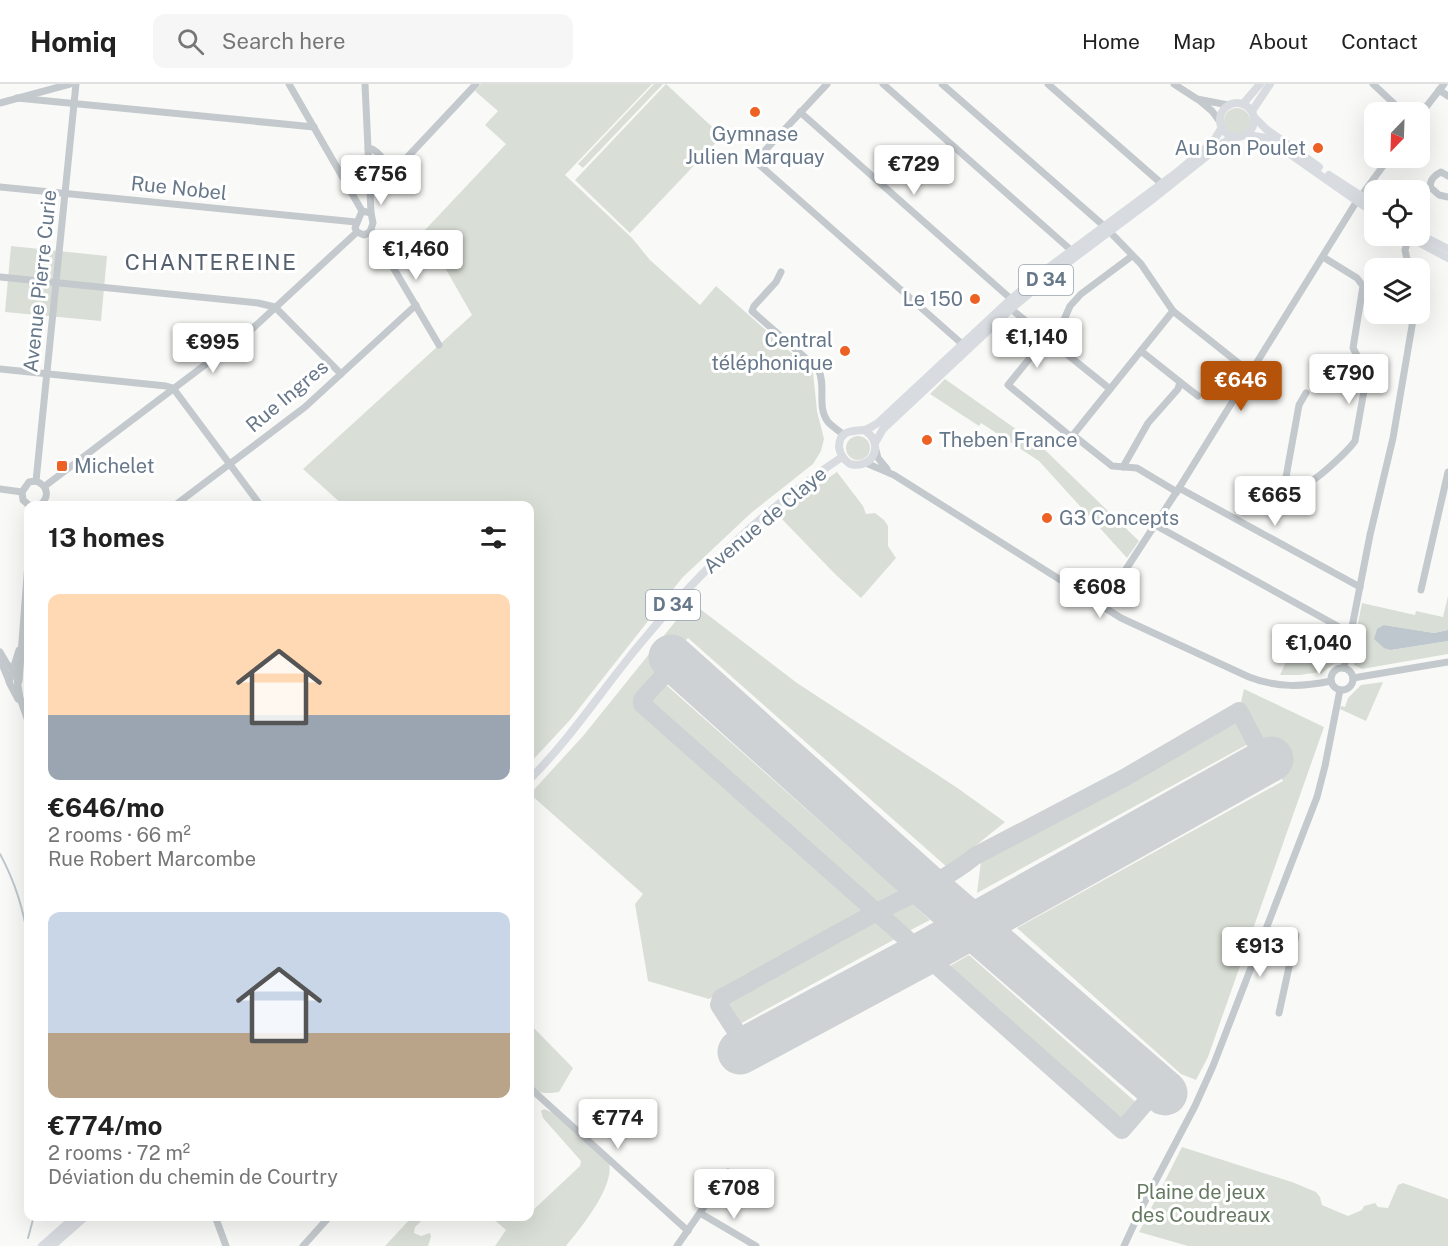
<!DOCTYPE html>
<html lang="en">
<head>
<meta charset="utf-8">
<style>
	:root { --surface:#fff; --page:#f6f6f6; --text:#222; --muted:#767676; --line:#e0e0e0; --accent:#b45309 }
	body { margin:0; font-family:"Public Sans",sans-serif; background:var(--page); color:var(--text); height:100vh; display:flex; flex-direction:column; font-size:22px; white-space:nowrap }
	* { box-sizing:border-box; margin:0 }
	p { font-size:20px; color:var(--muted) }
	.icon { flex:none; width:33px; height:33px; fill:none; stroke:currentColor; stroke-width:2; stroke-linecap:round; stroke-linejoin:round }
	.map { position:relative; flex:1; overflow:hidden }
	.panel { position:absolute; left:24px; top:417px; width:510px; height:720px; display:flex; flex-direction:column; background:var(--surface); border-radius:12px; box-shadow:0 6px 24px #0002 }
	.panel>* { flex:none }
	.needle { width:39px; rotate:203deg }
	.buttons { position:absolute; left:1364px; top:18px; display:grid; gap:12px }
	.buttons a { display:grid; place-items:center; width:66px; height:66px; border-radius:12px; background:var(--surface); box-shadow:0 6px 24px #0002; font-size:30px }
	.price { position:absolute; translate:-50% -51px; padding:0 14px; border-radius:6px; background:#fff; color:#222; font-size:20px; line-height:39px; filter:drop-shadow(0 2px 3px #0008) }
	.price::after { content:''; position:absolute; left:50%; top:36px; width:18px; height:14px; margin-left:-9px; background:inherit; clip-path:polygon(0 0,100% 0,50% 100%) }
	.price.selected { background:var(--accent); color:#fff }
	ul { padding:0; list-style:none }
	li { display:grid; align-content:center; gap:12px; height:318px; padding:0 24px }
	li span { display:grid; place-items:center; height:186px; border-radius:12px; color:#555 }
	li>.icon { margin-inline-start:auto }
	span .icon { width:108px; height:108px; fill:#fffc; stroke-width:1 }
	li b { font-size:26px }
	h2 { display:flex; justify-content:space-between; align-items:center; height:72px; padding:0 24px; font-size:26px }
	header { display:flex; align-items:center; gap:36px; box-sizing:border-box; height:84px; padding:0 30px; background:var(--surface); border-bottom:2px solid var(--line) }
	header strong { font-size:28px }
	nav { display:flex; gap:33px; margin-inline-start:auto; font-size:21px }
	.search { width:420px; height:54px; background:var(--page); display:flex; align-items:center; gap:15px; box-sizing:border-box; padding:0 21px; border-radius:12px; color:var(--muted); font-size:22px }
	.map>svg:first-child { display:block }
	.green { fill:#d9dfd6 }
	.water { fill:#bdc7cd }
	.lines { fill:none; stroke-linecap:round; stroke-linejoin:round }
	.stream { stroke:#bdc7cd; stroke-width:2 }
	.taxiway { stroke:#cfd2d4; stroke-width:18 }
	.runway { stroke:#cfd2d4; stroke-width:45 }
	.minor { stroke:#c4c9cd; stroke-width:7 }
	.major { stroke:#d8dce0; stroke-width:8 }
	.poi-dot { fill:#ed6224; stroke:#fff; stroke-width:2 }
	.labels { text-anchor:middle; stroke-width:6; stroke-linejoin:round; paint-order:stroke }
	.shield { fill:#fff; stroke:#95a0ad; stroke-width:1.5 }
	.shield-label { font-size:18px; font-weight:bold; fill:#67788a }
	.poi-label { font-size:20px; fill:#67788a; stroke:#fff; text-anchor:end }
	.street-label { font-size:20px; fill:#67788a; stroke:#fff }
	.park-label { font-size:20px; fill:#667a62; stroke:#fff }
	.quarter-label { font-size:22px; letter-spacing:1.5px; fill:#55616e; stroke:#fff }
</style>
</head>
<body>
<header>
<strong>Homiq</strong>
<div class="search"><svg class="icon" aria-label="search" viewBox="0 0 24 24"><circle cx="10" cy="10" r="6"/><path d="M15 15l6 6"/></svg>Search here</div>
<nav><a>Home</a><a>Map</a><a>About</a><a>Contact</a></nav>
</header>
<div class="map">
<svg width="1448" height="1162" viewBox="0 0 1448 1162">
	<rect width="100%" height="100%" fill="#f9faf7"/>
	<g class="green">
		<polygon points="481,0 652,0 565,91 632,154 650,176 700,221 716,202 813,288 817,327 824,355 821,367 813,380 751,429 682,494 570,636 530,679 530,422 343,421 303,385 472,231 424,147 506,60 485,41 498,27 475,7"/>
		<polygon points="654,0 663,0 583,84 578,80"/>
		<polygon points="666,0 722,52 630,149 575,96"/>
		<circle cx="1237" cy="37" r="13"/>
		<polygon points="11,162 107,172 101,237 5,228"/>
		<polygon points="945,295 1044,365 1139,457 1127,474 1039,377 981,339 979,342 930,310"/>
		<circle cx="858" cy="364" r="12"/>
		<polygon points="837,388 863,422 866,430 875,429 884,436 888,442 888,462 896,474 861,514 835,490 779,432 819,400"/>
		<polygon points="1448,512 1448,546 1434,549 1384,541 1391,566 1448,557 1448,570 1362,585 1354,581 1354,573 1352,572 1353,565 1362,519 1415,531 1416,527 1443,533"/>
		<polygon points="691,518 797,599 956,703 1005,738 948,784 688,554 638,611 635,616 640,627 869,827 709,915 648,897 635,820 643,810 530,710 583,652"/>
		<polygon points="1299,548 1339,566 1337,577 1321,590 1320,588 1300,591 1280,591"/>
		<polygon points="1383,598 1366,637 1340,625 1341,622 1345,623 1348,614 1361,601"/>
		<polygon points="664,599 902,810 878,822 648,619"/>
		<polygon points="1244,605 1324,643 1208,973 1196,996 1181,990 1017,844 1283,697 1241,618"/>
		<polygon points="1237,637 1250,659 977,809 981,777"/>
		<polygon points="910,818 930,836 907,848 886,829"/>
		<polygon points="875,835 897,854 738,941 725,919"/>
		<polygon points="969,871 1139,1021 1122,1038 948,883"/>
		<path d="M530,940L573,984L559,1008C548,1010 537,1010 530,1002Z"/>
		<path d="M544,1025L553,1029L609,1079C615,1102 581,1144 566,1162H495L506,1146L491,1133H515L519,1136L525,1133L530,1132V1129L580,1082L581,1077L543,1034L541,1027Z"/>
		<polygon points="1182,1063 1292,1098 1316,1108 1320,1113 1322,1121 1348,1132 1362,1126 1364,1122 1375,1119 1378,1123 1388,1124 1398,1101 1403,1099 1448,1115 1448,1162 1188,1162 1139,1148"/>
		<polygon points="412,1133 425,1133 415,1143 414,1149 421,1152 430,1149 431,1153 428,1162 385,1162"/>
	</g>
	<polygon class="water" points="1384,541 1434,549 1448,546 1448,557 1391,566 1384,564 1374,555 1377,545"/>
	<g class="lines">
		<g class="stream">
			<path d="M0,770C14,796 24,827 28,856"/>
			<polyline points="28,1154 34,1132"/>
		</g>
		<g class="taxiway">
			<polyline points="677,577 644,613 642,616 642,620 1122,1046 1159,1003"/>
			<path d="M747,964L719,921L721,914C772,886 823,857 875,829C910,811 944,797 975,772L1124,694L1239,627L1266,678"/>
		</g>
		<g class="runway">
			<polyline points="671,573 928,804 1165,1009"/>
			<polyline points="740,968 923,870 1271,675"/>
		</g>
		<g class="minor">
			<polyline points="289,0 362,127"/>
			<polyline points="365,0 371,129"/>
			<polyline points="827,0 755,77 961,259"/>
			<polyline points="883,0 1072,167"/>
			<polyline points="942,0 1104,142"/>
			<polyline points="1048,0 1162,100"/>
			<polyline points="1174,0 1197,15 1228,21"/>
			<polyline points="1373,0 1403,28"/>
			<polyline points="1439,6 1448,12"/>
			<polyline points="17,14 314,43"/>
			<polyline points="1199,16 1212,27 1220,38"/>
			<polyline points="0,19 70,0"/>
			<polyline points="800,28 1011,215"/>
			<polyline points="1419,32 1444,0"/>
			<path d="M368,64C381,66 383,80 394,84L401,80L476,0"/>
			<path d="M1448,92L1441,88C1434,91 1430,97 1430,103L1439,111L1448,113"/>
			<polyline points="0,103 356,138"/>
			<polygon points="362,127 371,129 373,139 370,148 364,151 357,148 355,144"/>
			<polyline points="371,146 439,261"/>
			<polyline points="1110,148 1141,180 1173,227 1251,289"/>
			<polyline points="1409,152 1405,166 1409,184"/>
			<path d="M781,188L776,198L754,222L752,227L818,285C827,302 816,322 828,338C833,343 839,347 844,351"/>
			<polyline points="0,193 258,219 275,223 341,290"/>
			<polyline points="1011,225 1110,305"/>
			<polyline points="1046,254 1008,301 1070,352 1073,351 1112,382 1137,384 1177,408"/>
			<polyline points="1049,256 1063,238 1070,222 1081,210 1132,172"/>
			<polyline points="0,285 166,302 173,304 261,422"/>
			<polyline points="1180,298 1198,312"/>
			<path d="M1306,309L1299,321L1286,393C1291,398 1301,401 1308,399C1319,394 1348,367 1355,357L1367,290L1353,264L1363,202L1357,194L1323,173"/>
			<polyline points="1073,351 1173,227"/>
			<polyline points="876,366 878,374 887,385"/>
			<path d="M866,379L894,391L1121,534L1249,593C1277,604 1302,603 1331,597"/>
			<polyline points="1123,383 1148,339 1178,305 1180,298 1141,267"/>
			<polyline points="36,397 76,0"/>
			<polyline points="45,402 251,246 357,148"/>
			<polyline points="1179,404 1360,503"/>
			<polyline points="0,405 22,408"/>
			<path d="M30,422L23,416L22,408L29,398L36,397C49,402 50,415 38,422"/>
			<polyline points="174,422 305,323 416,221"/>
			<polyline points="1155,441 1350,549"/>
			<polyline points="1421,506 1448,388"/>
			<polyline points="1102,522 1179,404 1355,120 1389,74"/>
			<polyline points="0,568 7,580 16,589 20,614 28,637"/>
			<polyline points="0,575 9,597"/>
			<polyline points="1344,584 1370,451 1393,354 1414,230"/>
			<circle cx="1342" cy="595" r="11"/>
			<polyline points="1353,594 1448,578"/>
			<polyline points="19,597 28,479"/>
			<polyline points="18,615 9,598 19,566"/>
			<polyline points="1263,852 1294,859"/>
			<polyline points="1279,929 1296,851"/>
			<polyline points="530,1004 688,1147"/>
			<polyline points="700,1129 756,1162"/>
			<polyline points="215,1132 226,1162"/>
			<polyline points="303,1162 330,1132"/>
			<polyline points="677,1162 728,1088"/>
			<polyline points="1124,1162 1143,1121 1195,1022 1213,982 1317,713 1325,682 1340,606"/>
		</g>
		<g class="major">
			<circle cx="1237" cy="36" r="17"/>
			<polyline points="1243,20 1260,0"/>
			<polyline points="1252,27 1270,0"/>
			<polyline points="1254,33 1266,45 1319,83"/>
			<polyline points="1247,51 1267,54 1374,129"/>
			<polyline points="1329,91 1374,120"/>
			<polyline points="1419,150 1448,165"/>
			<polyline points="1407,152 1448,174"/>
			<path d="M864,346C885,358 874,386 850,380C844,376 840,371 839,363C839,346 852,347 864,346C869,345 874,341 878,339L1011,215L1048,184L1176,89L1213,58L1222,43"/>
			<polyline points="875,359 883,345 1011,225 1054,189 1149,118 1223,59 1234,53"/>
			<path d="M530,695C573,652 605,601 645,554C702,485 767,423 842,373"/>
			<polyline points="42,1162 76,1132"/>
			<polyline points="52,1162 86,1132"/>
		</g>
	</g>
	<g class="poi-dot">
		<circle cx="755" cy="28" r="6"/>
		<circle cx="1318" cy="64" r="6"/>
		<circle cx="975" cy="215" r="6"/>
		<circle cx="845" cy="267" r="6"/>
		<circle cx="927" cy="356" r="6"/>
		<rect x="56" y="376" width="12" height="12" rx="3"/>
		<circle cx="1047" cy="434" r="6"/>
	</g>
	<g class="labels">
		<g class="shield">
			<rect x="1019" y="181" width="54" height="30" rx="4.5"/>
			<rect x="646" y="506" width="54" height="30" rx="4.5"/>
		</g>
		<g class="shield-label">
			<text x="1046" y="202">D 34</text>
			<text x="673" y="527">D 34</text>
		</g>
		<g class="poi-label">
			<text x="755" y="57" text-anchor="middle">Gymnase<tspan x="755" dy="23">Julien Marquay</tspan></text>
			<text x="1306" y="71">Au Bon Poulet</text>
			<text x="963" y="222">Le 150</text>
			<text x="833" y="263">Central<tspan x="833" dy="23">téléphonique</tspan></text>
			<text x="939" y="363" text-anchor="start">Theben France</text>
			<text x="74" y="389" text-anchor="start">Michelet</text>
			<text x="1059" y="441" text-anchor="start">G3 Concepts</text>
		</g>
		<g class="street-label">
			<text transform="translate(179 104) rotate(6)" y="7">Rue Nobel</text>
			<text transform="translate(40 197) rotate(-84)" y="7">Avenue Pierre Curie</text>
			<text transform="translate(287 312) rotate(-40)" y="7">Rue Ingres</text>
			<text transform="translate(765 436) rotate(-40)" y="7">Avenue de Claye</text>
		</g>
		<g class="park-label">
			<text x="1201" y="1115">Plaine de jeux<tspan x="1201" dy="23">des Coudreaux</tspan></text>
		</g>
		<g class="quarter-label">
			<text x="211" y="186">CHANTEREINE</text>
		</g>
	</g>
</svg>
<div class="buttons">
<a><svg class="needle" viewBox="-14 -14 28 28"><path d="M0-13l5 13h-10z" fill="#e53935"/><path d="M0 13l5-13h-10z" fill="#767676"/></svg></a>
<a><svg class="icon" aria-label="locate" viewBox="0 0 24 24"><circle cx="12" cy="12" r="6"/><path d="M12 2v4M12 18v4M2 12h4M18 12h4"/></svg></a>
<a><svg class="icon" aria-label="layers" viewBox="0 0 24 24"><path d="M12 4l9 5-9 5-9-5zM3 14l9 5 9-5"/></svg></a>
</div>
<b class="price" style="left:914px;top:112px">€729</b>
<b class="price" style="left:381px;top:122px">€756</b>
<b class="price" style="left:416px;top:197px">€1,460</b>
<b class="price" style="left:1037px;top:285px">€1,140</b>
<b class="price" style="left:213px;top:290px">€995</b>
<b class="price" style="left:1349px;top:321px">€790</b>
<b class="price selected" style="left:1241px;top:328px">€646</b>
<b class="price" style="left:1275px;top:443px">€665</b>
<b class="price" style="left:1100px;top:535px">€608</b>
<b class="price" style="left:1319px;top:591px">€1,040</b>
<b class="price" style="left:1260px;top:894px">€913</b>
<b class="price" style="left:618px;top:1066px">€774</b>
<b class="price" style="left:734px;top:1136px">€708</b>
<section class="panel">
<h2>13 homes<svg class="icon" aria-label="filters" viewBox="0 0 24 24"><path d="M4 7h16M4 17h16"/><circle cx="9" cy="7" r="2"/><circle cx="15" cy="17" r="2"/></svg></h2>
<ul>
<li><span style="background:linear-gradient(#ffd9b3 65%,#9aa5b1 0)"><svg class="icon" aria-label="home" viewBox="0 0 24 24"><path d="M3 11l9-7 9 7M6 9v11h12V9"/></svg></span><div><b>€646/mo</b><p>2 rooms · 66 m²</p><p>Rue Robert Marcombe</p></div></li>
<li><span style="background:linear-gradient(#c9d6e8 65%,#b9a48a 0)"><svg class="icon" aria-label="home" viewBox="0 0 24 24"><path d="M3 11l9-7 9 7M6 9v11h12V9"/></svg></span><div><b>€774/mo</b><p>2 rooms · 72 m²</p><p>Déviation du chemin de Courtry</p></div></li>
</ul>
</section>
</div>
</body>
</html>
